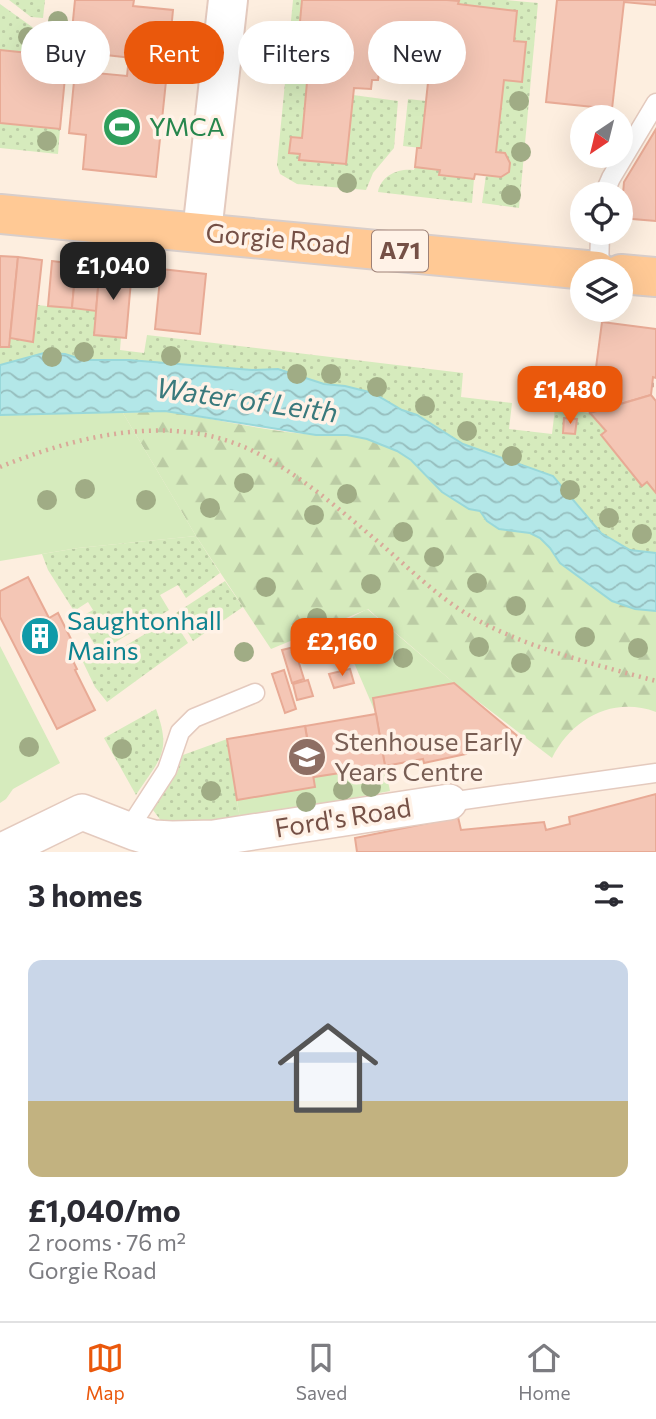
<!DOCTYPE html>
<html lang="en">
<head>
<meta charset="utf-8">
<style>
	:root { --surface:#fff; --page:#f7f7f7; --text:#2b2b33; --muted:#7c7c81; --line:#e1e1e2; --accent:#ea580c }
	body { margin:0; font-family:Commissioner,sans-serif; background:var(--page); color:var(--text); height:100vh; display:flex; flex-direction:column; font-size:26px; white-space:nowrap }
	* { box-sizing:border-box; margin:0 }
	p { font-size:23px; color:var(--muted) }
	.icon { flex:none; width:38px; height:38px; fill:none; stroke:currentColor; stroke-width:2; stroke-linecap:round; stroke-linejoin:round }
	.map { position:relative; height:852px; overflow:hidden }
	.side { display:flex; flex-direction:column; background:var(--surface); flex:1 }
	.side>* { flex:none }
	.hud { position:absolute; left:21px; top:21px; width:614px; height:63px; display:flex; gap:14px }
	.needle { width:46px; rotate:215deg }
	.buttons { position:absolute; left:570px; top:105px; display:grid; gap:14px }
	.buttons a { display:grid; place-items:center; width:63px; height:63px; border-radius:50%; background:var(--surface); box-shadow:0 7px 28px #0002; font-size:35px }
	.price { position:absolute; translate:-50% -60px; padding:0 16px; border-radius:14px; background:var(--accent); color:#fff; font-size:23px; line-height:46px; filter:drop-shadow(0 2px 4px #0008) }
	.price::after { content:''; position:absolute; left:50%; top:42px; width:21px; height:16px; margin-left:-10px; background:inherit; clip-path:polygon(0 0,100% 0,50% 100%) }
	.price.on { background:#222; color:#fff }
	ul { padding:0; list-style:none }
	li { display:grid; align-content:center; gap:14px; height:371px; padding:0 28px }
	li+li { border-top:2px solid var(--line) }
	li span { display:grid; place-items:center; height:217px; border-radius:14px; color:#555 }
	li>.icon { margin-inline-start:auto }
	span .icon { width:126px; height:126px; fill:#fffc; stroke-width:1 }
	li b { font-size:30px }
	h2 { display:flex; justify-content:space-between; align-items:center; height:84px; padding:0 28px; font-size:30px }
	.chip { padding:0 24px; border-radius:32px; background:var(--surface); box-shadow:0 7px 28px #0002; font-size:24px; line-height:63px }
	.chip.on { background:var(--accent); color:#fff }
	.menu { display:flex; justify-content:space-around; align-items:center; height:98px; border-top:2px solid var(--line); background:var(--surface); font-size:19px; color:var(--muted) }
	.menu a { display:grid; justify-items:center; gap:4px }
	.menu .on { color:var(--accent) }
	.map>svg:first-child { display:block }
	.grass { fill:url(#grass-dots) }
	.forest { fill:url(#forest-firs) }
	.green { fill:#d6ebbd }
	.water { fill:url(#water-waves); stroke:#99d8da; stroke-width:2 }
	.building { fill:#f4c6b5; stroke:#e8aa95; stroke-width:2 }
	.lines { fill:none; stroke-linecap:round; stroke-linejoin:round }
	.service-casing { stroke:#e4cabe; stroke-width:21 }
	.minor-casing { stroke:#e4cabe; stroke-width:38 }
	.tertiary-casing { stroke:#e4cabe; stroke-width:42 }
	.primary-casing { stroke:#d8cecb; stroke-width:42 }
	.path { stroke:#d9a999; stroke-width:4.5; stroke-dasharray:2 5; stroke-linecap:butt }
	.service { stroke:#fff; stroke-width:18 }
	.minor { stroke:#fff; stroke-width:35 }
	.tertiary { stroke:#fff; stroke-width:38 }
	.primary { stroke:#ffc995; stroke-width:38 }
	.tree { fill:#a0ac85 }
	.labels { text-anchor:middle; stroke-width:7; stroke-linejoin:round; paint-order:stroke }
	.shield { fill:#fff2e7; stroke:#9e8176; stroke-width:2 }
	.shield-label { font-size:24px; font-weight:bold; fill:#755046 }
	.leisure-label { font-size:26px; fill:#27864d; stroke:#fff2e7; text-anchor:start }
	.street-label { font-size:26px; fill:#755046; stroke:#fff2e7 }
	.culture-label { font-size:26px; fill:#0d838f; stroke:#fff2e7; text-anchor:start }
	.education-label { font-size:26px; fill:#785e54; stroke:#fff2e7; text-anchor:start }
	.water-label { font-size:28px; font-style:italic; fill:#39797c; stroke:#fff2e7 }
</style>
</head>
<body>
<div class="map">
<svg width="656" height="852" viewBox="0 0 656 852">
	<defs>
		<pattern id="grass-dots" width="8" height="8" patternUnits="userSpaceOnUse" patternTransform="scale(1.75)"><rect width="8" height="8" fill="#d6ebbd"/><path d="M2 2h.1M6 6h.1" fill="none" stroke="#bbcba4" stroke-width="1.8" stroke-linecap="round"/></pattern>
		<pattern id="forest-firs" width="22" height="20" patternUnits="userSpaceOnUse" patternTransform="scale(1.75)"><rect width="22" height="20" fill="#d6ebbd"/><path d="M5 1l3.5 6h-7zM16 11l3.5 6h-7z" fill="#bbcba4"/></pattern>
		<pattern id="water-waves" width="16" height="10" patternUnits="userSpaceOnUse" patternTransform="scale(1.75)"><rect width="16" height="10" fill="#b3e7e8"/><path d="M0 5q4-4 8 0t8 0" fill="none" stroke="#96bebe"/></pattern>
	</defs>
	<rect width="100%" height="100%" fill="#fdeedf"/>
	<g class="grass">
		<polygon points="9,0 45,0 43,18 31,17"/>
		<polygon points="293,0 302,0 296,75 302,75 302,81 307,82 302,138 291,137 289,153 300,154 300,160 346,164 353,95 398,101 394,148 373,173 366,190 297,184 280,174 277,165"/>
		<polygon points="447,0 506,0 538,3 519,208 482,203 486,175 501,177 509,171 510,163 505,153 496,152 504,80 522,82 526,43 514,41 517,11 458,4 458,1"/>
		<polygon points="0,4 63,49 63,56 0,50"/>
		<polygon points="408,99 426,101 421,148 403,146"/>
		<polygon points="0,123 60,129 58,154 0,148"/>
		<path d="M415,167L440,170V175L474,179L472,203L378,192C381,175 399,168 414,170Z"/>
		<polygon points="37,305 96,311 94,334 121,337 120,350 144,353 147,335 463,373 461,397 512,403 509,429 552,434 555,408 590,413 606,431 601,436 642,485 647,482 656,493 656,553 630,550 601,533 553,476 463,444 418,415 402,410 373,393 345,386 324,384 278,369 252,370 129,360 84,360 65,354 44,353 0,365 0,347 9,347 10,338 33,341"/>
		<polygon points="196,536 220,573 186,598 178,585 160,595 169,610 99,652 103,659 172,618 188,643 107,702 95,687 83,662 99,652 79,618 93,610 88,602 74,611 48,570 42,554 78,548"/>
		<polygon points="225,581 243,607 193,641 176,613"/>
		<path d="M156,709C172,753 160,758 136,795L104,738Z"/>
		<polygon points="227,739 240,819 216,823 162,822 153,810 177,773 183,755"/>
	</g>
	<path class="forest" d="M165,411C215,419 265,431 315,435C333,437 350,434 368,439C383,443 400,451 411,461C431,479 452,506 480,511L487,521L506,530L530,533L540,538L550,548L560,563L612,601L635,609L656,611V712C612,696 572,719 552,758L454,683L368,609L271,649L196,536L123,413Z"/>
	<g class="green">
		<polygon points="35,413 123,413 196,536 78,548 0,561 0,415"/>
		<polygon points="367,609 454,683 374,698 376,714 355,665 332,628"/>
		<polygon points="0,646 60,763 13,789 6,799 0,803"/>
		<polygon points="385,766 390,791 240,819 237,800 314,787 314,777"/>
	</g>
	<polygon class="water" points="44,353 65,354 84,360 129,360 252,370 278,369 324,384 345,386 373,393 402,410 417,415 463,444 553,476 601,533 630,550 656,553 656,611 635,609 612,601 560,563 550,548 540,538 530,533 499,529 487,521 480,511 469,509 442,492 411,460 397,451 367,439 347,435 316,435 165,411 0,415 0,365"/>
	<g class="building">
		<polygon points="75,0 134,0 133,6 173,10 168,62 70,51"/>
		<polygon points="302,0 447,0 459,1 458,4 517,11 514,41 526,42 522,82 504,80 496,152 505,153 510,163 509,172 501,177 475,174 474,179 439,175 440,170 415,167 417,148 421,148 429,73 410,70 413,41 405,40 394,46 393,59 387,58 386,66 380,66 378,80 372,80 371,89 354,88 346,164 299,160 300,154 289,153 291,137 302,138 307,82 302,81 302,75 295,75"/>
		<polygon points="557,0 656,0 656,5 624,2 612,109 546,102"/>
		<polygon points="0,50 67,57 60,129 0,123"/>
		<polygon points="129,57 168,62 156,177 83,169 86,135 69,133 75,71 127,76"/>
		<polygon points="656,129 656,221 621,218 624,182"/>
		<polygon points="0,256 18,257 9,347 0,347"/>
		<polygon points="18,257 42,260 33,342 10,338"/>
		<polygon points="52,261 76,264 72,308 48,306"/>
		<polygon points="76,264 100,265 96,311 72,308"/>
		<polygon points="100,265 132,269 126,338 94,335"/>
		<polygon points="161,269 206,274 200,334 155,329"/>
		<polygon points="602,322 656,329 656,378 653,377 651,395 590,413"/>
		<polygon points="651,395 656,401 656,493 647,482 642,486 601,435 606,431 590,413"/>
		<polygon points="564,418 577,419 575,434 563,433"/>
		<polygon points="28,577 49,618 58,613 79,655 72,659 77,669 75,670 95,710 57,729 0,617 0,591"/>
		<polygon points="294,647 304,679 292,683 282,650"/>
		<polygon points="350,669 354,683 334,688 329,674"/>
		<polygon points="284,670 296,709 285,713 272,674"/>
		<polygon points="308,680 313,696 297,700 293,684"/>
		<polygon points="454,683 521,739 465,750 466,754 424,763 423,759 385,766 373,698"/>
		<polygon points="376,714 385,766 314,777 305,726"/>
		<polygon points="305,726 315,787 237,800 227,739"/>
		<polygon points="656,794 656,852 357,852 355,838 458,817 461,830 544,822 546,830 570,824 569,817"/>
	</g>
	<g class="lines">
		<defs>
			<g id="service">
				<polyline points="604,194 611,178 656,103"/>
				<polyline points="599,271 600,233"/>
				<polyline points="449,802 656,773"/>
				<polyline points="128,830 167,770 180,732 194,718 255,693"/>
			</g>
			<polyline id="minor" points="0,852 82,812 136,833 154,838 172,839 214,838 449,802"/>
			<polyline id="tertiary" points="202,232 228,0"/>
			<g id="primary">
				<polyline points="0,214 597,271"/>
				<polyline points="621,274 656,277"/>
			</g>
		</defs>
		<use href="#service" class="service-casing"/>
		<use href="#minor" class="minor-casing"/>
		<use href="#tertiary" class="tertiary-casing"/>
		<use href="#primary" class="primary-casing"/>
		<g class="path">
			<polyline points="534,373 595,379"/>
			<polyline points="652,385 656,385"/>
			<path d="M0,467C79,435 176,411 257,453C300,475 339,509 376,540C406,565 434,594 467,614C519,646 597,665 656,681"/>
		</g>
		<use href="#service" class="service"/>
		<use href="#minor" class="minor"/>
		<use href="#tertiary" class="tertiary"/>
		<use href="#primary" class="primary"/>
	</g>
	<g class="tree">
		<circle cx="58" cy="21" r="10"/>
		<circle cx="28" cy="37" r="10"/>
		<circle cx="519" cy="101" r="10"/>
		<circle cx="47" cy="141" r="10"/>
		<circle cx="521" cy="152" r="10"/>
		<circle cx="347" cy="183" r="10"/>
		<circle cx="511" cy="195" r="10"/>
		<circle cx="84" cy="352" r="10"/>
		<circle cx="171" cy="356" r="10"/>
		<circle cx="52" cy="357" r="10"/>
		<circle cx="297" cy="374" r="10"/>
		<circle cx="331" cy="374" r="10"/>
		<circle cx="377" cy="387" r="10"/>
		<circle cx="425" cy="406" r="10"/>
		<circle cx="467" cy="431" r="10"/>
		<circle cx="512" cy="456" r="10"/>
		<circle cx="244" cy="483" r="10"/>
		<circle cx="85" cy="489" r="10"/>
		<circle cx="570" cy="490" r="10"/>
		<circle cx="347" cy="494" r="10"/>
		<circle cx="47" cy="500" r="10"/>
		<circle cx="146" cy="500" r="10"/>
		<circle cx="210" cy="508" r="10"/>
		<circle cx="314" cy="515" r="10"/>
		<circle cx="609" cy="518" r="10"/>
		<circle cx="403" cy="532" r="10"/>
		<circle cx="642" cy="534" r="10"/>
		<circle cx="434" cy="557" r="10"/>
		<circle cx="477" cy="583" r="10"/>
		<circle cx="371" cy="584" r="10"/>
		<circle cx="266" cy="587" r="10"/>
		<circle cx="516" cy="606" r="10"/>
		<circle cx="317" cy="618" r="10"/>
		<circle cx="356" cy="637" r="10"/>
		<circle cx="585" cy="637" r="10"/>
		<circle cx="479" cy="647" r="10"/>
		<circle cx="638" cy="648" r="10"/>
		<circle cx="244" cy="652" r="10"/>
		<circle cx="403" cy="658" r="10"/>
		<circle cx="521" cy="663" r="10"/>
		<circle cx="29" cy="747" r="10"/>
		<circle cx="122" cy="749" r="10"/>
		<circle cx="371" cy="787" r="10"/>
		<circle cx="343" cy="790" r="10"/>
		<circle cx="211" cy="791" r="10"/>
		<circle cx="306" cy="802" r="10"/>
	</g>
	<defs>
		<symbol id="stadium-disc" viewBox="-11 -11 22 22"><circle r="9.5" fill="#2e9e5b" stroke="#fff2e7"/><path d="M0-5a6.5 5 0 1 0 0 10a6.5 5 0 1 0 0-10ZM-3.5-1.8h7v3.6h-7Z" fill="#fff"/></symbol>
		<symbol id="building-disc" viewBox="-11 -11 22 22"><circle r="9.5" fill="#0f9aa8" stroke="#fff2e7"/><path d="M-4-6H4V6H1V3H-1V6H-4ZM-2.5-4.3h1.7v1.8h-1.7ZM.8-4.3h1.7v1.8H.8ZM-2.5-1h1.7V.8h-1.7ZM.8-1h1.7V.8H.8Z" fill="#fff"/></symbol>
		<symbol id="school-disc" viewBox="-11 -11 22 22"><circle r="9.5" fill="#8d6e63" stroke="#fff2e7"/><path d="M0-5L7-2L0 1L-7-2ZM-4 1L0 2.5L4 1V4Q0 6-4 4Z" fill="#fff"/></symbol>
	</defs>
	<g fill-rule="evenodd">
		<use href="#stadium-disc" x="100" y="105" width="44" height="44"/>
		<use href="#building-disc" x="18" y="614" width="44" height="44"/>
		<use href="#school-disc" x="285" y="735" width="44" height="44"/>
	</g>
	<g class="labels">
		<rect class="shield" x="372" y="230.5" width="56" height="41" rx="5"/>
		<g class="shield-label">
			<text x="400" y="259">A71</text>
		</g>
		<g class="leisure-label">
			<text x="149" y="136">YMCA</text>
		</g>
		<g class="street-label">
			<text transform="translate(278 239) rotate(5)" y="9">Gorgie Road</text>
			<text transform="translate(343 818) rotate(-9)" y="9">Ford's Road</text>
		</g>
		<g class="culture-label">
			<text x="67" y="630">Saughtonhall<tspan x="67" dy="30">Mains</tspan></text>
		</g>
		<g class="education-label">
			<text x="334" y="751">Stenhouse Early<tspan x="334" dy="30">Years Centre</tspan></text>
		</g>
		<g class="water-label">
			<text transform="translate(247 400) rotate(8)" y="10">Water of Leith</text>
		</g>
	</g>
</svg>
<div class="buttons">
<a><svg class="needle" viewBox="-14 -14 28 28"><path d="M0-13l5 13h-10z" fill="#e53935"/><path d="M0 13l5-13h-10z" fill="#7c7c81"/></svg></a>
<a><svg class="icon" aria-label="locate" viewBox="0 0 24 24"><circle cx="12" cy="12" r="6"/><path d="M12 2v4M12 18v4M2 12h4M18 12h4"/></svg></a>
<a><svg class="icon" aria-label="layers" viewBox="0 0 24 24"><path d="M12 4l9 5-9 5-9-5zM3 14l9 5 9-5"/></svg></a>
</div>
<b class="price on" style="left:113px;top:302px">£1,040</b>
<b class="price" style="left:570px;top:426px">£1,480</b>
<b class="price" style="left:342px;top:678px">£2,160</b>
<div class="hud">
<a class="chip">Buy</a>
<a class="chip on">Rent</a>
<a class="chip">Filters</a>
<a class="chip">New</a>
</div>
</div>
<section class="side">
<h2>3 homes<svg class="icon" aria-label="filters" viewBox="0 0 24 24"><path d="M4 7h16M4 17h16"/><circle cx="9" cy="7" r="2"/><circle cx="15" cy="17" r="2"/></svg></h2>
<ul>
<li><span style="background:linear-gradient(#c9d6e8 65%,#c2b280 0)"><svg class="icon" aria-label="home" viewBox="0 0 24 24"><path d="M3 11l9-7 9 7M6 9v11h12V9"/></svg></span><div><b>£1,040/mo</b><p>2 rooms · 76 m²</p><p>Gorgie Road</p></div></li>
</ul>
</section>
<nav class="menu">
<a class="on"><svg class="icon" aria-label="map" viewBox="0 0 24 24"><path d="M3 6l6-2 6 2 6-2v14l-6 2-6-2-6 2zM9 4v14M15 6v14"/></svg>Map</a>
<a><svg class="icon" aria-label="saved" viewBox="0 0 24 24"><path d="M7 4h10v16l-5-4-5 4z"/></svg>Saved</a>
<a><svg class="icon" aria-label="home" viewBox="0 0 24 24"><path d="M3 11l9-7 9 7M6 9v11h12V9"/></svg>Home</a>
</nav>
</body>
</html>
